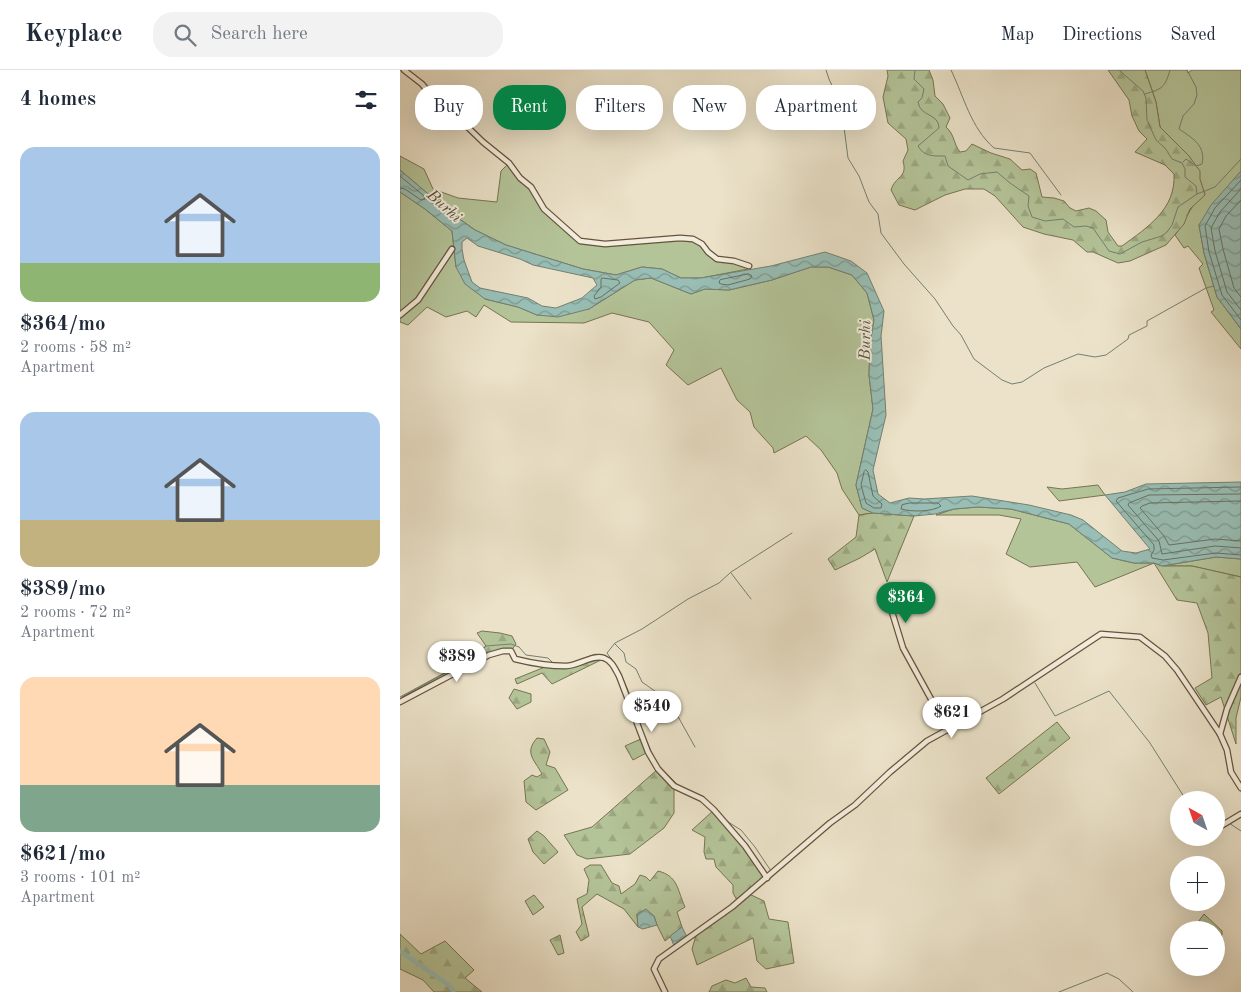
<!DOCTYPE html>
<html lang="en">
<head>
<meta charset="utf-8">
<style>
	:root { --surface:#fff; --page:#f2f2f3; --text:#1f2937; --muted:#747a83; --line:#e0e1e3; --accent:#0b8043 }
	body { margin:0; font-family:"Old Standard TT",serif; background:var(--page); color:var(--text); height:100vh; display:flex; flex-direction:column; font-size:19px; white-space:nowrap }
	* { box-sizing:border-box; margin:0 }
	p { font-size:16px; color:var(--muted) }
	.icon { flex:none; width:28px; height:28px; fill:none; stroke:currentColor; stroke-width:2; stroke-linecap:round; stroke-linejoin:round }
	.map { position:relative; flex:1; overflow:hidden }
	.panel { display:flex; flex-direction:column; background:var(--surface); width:400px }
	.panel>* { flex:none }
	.guide { position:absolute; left:15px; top:15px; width:475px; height:45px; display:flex; gap:10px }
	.needle { width:32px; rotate:320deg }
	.tools { position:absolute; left:770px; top:721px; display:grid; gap:10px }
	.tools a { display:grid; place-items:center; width:55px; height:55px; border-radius:50%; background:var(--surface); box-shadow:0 5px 20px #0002; font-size:25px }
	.price { position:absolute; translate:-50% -42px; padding:0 11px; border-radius:18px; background:#fff; color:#222; font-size:16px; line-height:32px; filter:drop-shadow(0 1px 2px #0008) }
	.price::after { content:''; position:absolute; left:50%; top:30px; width:15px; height:11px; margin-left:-8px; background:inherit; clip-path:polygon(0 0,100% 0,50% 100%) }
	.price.active { background:var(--accent); color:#fff }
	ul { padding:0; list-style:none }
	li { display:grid; align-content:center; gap:10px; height:265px; padding:0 20px }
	li span { display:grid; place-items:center; height:155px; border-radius:15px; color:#555 }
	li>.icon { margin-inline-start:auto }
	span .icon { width:90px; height:90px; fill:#fffc; stroke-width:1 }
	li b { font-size:21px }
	h2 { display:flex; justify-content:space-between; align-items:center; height:60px; padding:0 20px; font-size:21px }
	.chip { padding:0 18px; border-radius:20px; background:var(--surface); box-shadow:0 5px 20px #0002; font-size:18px; line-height:45px }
	.chip.active { background:var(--accent); color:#fff }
	header { display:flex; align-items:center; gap:30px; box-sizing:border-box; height:70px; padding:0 25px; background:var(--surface); border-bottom:1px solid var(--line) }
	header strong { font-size:24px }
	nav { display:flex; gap:28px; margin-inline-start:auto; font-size:18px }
	.search { width:350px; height:45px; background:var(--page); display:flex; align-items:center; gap:12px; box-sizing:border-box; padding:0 18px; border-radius:20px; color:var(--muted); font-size:19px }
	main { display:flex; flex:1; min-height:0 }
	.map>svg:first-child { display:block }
	.grass { fill:#b4c499; stroke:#787452 }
	.forest { fill:url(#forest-firs); stroke:#787452 }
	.water { fill:url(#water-waves); stroke:#738071; fill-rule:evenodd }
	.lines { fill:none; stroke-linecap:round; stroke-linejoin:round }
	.shore { stroke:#6a7060; stroke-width:1 }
	.stream { stroke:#738071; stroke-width:1 }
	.canal { stroke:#98beb5; stroke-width:4.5 }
	.street-casing { stroke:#67533a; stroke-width:7 }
	.street { stroke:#f2ecdc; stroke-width:4.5 }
	.labels { text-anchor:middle; stroke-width:4; stroke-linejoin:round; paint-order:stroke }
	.water-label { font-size:16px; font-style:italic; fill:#57523d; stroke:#f2ecdc }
</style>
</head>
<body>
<header>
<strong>Keyplace</strong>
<div class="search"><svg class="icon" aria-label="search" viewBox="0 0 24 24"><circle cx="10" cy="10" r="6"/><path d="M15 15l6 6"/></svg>Search here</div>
<nav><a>Map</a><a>Directions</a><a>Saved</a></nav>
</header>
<main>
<section class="panel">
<h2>4 homes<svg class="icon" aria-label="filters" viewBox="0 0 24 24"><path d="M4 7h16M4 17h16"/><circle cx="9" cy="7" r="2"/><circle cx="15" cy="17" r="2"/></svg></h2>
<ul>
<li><span style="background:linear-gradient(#a9c7e8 75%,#8fb573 0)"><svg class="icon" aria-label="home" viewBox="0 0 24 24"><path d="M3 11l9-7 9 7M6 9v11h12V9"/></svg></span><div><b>$364/mo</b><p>2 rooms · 58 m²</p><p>Apartment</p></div></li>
<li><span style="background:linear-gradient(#a9c7e8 70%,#c2b280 0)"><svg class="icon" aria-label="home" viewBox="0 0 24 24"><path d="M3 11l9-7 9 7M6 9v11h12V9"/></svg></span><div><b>$389/mo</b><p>2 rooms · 72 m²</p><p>Apartment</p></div></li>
<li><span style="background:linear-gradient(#ffd9b3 70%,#7fa58c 0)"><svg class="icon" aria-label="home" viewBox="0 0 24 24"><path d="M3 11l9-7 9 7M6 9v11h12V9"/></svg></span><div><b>$621/mo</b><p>3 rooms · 101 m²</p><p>Apartment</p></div></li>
</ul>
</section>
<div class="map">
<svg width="841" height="922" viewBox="0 0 841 922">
	<defs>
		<pattern id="forest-firs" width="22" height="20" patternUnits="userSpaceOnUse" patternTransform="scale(1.25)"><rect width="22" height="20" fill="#b4c499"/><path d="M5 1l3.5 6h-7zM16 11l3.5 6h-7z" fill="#9ca882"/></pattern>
		<pattern id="water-waves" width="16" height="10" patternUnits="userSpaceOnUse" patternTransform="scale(1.25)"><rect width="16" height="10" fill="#98beb5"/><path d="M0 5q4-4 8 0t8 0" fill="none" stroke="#7d9a91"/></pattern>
	</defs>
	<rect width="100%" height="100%" fill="#ebe2c9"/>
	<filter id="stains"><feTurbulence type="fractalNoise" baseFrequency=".004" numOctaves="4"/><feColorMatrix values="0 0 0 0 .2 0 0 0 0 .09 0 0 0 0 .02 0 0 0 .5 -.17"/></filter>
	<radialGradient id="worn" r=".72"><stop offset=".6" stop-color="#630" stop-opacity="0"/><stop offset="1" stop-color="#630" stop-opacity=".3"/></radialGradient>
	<g class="grass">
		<path d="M745,0H787L788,3L792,0H841V101L799,155L804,183L817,227L841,259V279L811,242L814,240L799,198L803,194L788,176L784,178L775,165C786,151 790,134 805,124L789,86L760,57L756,32Z"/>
		<polygon points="0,86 24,99 33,119 58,128 97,132 101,101 109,93 131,117 144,139 180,171 194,172 293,169 317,189 349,196 348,199 301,208 281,208 262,199 242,197 216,205 183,199 106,175 75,160 47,140 0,100"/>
		<polygon points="0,122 25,139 52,161 56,197 85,229 118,237 137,245 189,239 235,210 251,208 291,224 305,219 329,220 372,210 411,197 428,197 452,205 467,223 474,250 470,275 469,305 473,339 456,415 462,438 473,443 459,445 442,419 437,403 421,380 406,366 374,383 373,378 354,357 350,342 337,330 321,298 288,315 266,295 274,280 249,252 212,243 184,253 111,252 84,235 76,247 67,241 46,247 27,237 8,255 0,252"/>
		<polygon points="698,415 705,425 659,431 647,417 662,419"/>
		<polygon points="578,437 611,439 669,454 712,488 734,493 754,493 695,517 677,492 630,497 606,484 621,449 599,445 536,445 554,439"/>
		<polygon points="816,487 841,489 841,507 792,496 762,496"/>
	</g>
	<g class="forest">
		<path d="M487,0H529L533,10L535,26L543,34L550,48L546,57C555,65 553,73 560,82L566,81L572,74L591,83L610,89L622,100L630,99L636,103L642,127L654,128L664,131L670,138L676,141L689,138L696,141L706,150L708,162L718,176H722C748,157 776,139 774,104L765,95L735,82L747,69L739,61L732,46L729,30L708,0H745L756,32L760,57L789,86L800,101V109L805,125L790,139L784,154L766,175L730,191L718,193L693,182H687L673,170L644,164L623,157L595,126L584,119H565L545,125L515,140L499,135L491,120C495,106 508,108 503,91L508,80L506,69L488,53L483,27L488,6Z"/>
		<polygon points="473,443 514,446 487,512 475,479 460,488 435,500 428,489 456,467 459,445"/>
		<polygon points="754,493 763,496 792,496 841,507 841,627 836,648 836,674 821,627 806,635 795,618 812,608 808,563 797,533 777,530"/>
		<polygon points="82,561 100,563 112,566 116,574 111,581 89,585 4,630 2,627 72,588 86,576 77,563"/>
		<polygon points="199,587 205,588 152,614 142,603 117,614 115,609 150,595 168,596"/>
		<polygon points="114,619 131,624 131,632 117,639 109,628"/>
		<polygon points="657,652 670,668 599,724 586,708"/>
		<path d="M137,668L144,669L150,682L146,695L155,698L168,720L136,740L126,732L124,711L132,705L137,707L142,704C134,689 124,683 137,668Z"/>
		<polygon points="243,668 248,682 233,690 225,676"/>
		<polygon points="258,699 274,716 274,743 264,758 230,784 187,789 177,785 164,765 192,757"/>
		<polygon points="314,740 367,808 347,823 364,831 369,849 388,852 394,893 366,899 357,891 353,868 297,895 292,879 297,862 338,832 333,823 333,815 316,797 314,789 306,789 304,782 305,767 292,760"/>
		<polygon points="137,761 144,766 158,782 144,794 133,782 128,769"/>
		<path d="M190,795H201L212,813L219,816L221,824L235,814L240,805L246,807L250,811L258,801C278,806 277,819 285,837L277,842L282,857L265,871L257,855L254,846L237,844L238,857L224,839L197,824L182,837L189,866L181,871L176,862L182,854L177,829L187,824L189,810L184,799Z"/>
		<polygon points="134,825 144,837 133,845 125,831"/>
		<polygon points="804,844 822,861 822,865 816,870 816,860 792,860"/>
		<polygon points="0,864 21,884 45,871 74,900 65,908 82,922 34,922 23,910 0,899"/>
		<polygon points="160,865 164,883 158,885 150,870"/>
		<polygon points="346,908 351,917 365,918 367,922 309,922 312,916 326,910 335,913"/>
	</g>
	<g class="water">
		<path d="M0,100L47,140L75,160L106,175L183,199L216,205L242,197L262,199L281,208H301L371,196L425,182L451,191L467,203L484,241L481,266L486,345L473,400L478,424L490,433L509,428L524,429L572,426L629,435L671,445L683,450L722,481L736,483L750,479L705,425L725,422L746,414L841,412V489L816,487L762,496L754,493H734L712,488L669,454L611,439L578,437L554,439L535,444L514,446L473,443L462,438L456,415L473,339L469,305L470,275L474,250L467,223L452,205L428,197H411L372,210L329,220L305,219L291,224L251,208L235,210L189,239L158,247L137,245L118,237L85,229L65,214L56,197L52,161L25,139L0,122ZM67,168L78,176L120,189L133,195L193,208L197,215L182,228L156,238L142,236L128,228L80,218L72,212L64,190L62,179V172Z"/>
		<polygon points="841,101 841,259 817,227 804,183 799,155 811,135"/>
		<polygon points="246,839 254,846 257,855 243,859 238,857 237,844"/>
		<polygon points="282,857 288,869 275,878 270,866"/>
	</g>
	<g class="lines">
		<g class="shore">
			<polyline points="0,106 24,126 25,129 21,130 5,119 0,118"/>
			<polyline points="841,110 815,138 805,156 809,182 822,225 841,250"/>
			<polyline points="841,119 820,142 811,158 815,181 827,222 841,240"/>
			<polyline points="841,130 826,146 819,159 823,179 834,218 841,227"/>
			<polygon points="349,204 352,206 350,209 328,215 321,214 319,213 320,210"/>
			<polygon points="202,208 218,210 220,213 201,227 195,229 194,226 201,217 201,210"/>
			<polygon points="466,400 468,402 473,426 482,434 481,438 474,438 466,433 461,415 464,402"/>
			<polyline points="841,417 748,419 718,428 716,431 754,475 754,480 751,485 752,488 763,490 816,483 841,485"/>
			<polyline points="841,424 749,425 729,433 728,435 759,471 762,484 815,476 841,478"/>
			<polyline points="841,431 750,433 742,436 740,438 764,466 769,475 815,469 841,471"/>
			<path d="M510,433H538L541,436C532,442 512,442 501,439L502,435Z"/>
		</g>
		<g class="stream">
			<polyline points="426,0 429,9 445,44 444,57 448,88 459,106 469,132 478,144 481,163 504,194 535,229 553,256 561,265 574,289 602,310 612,314 622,312 644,298 678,284 695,287 706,285 728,269 729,265 747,256 747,251 806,218 814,216"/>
			<path d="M515,0L514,9L524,19L522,28L518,32C520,47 539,43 539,58L518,76C524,87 534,86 545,86L548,96L568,110L580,104L597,102L610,113L629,126L628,136L632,147L645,151L663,149L674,157L686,156L693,158L709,181L720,184L742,172L762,166L767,162L772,155L778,137L797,124L815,117L841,89"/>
			<path d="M551,0C564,27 571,58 594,78L630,83L661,125"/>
			<polyline points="719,0 743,21 746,28 747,50 756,70 765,78 772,89 782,93 785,99 785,107 796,116 797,124"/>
			<path d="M745,24C762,19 765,18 770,0"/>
			<path d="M783,92L786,89L796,96L802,94C806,75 792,68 779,59L783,46L794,34L797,25L796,17L787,0"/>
			<polyline points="331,503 351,529"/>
			<polyline points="215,574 224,583 226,592 236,599 242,612 262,626 276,643 295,677"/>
			<polyline points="187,587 196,584"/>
			<polyline points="168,594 181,590"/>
			<polyline points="635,613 655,646 709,621 750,673 786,730"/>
			<polyline points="0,627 72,588 86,576 111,574 119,577 126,585 148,588 154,594"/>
			<path d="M242,660C233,633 225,606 207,583L215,573L242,559L288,529L319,513L331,502L392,463"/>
			<polyline points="243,663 255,690"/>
			<polyline points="258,695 279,716 287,720"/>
			<polyline points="816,744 826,751"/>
			<polyline points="325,750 341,760 355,777 371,801"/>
			<polyline points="829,753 841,761"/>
			<polyline points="659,922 707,903 719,909 733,922"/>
		</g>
		<polyline class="canal" points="0,881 50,916 54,922"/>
		<defs>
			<g id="street">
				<polyline points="4,0 22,14 39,35 50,40 83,72 109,93 120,108 131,117 144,139 180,171 205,174 280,168 293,169 302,174 308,182 317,189 334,191 349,196"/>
				<polyline points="0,245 18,230 52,179"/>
				<polyline points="485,519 503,578 548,660"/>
				<path d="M0,632L89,585L103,581H111L115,589C131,593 149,596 166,596C178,596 193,584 204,588C212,591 215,599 219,606L248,682L258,699L274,716L302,729L314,740L345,776L367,808"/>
				<polyline points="820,664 827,639 841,607"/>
				<polyline points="816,759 841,744"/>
				<polyline points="265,922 254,899 259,889 332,837 430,753 455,735 490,702 527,671 603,629 701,564 740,567 765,586 777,600 820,664 827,680 831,702 841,718"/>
			</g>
		</defs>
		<use href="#street" class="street-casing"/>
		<use href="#street" class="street"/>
	</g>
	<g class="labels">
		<g class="water-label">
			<text transform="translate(45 135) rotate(42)" y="6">Burhi</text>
			<text transform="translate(464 270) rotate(-89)" y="6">Burhi</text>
		</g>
	</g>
	<rect width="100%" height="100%" filter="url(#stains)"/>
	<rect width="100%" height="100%" fill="url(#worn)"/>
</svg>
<div class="tools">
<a><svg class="needle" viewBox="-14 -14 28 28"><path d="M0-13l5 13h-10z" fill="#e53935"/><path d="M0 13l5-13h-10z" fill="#747a83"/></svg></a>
<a>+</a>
<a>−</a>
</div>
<b class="price active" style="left:506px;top:554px">$364</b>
<b class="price" style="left:57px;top:613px">$389</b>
<b class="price" style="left:252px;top:663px">$540</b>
<b class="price" style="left:552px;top:669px">$621</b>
<div class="guide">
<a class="chip">Buy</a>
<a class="chip active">Rent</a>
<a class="chip">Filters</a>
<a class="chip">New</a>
<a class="chip">Apartment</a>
</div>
</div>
</main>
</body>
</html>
